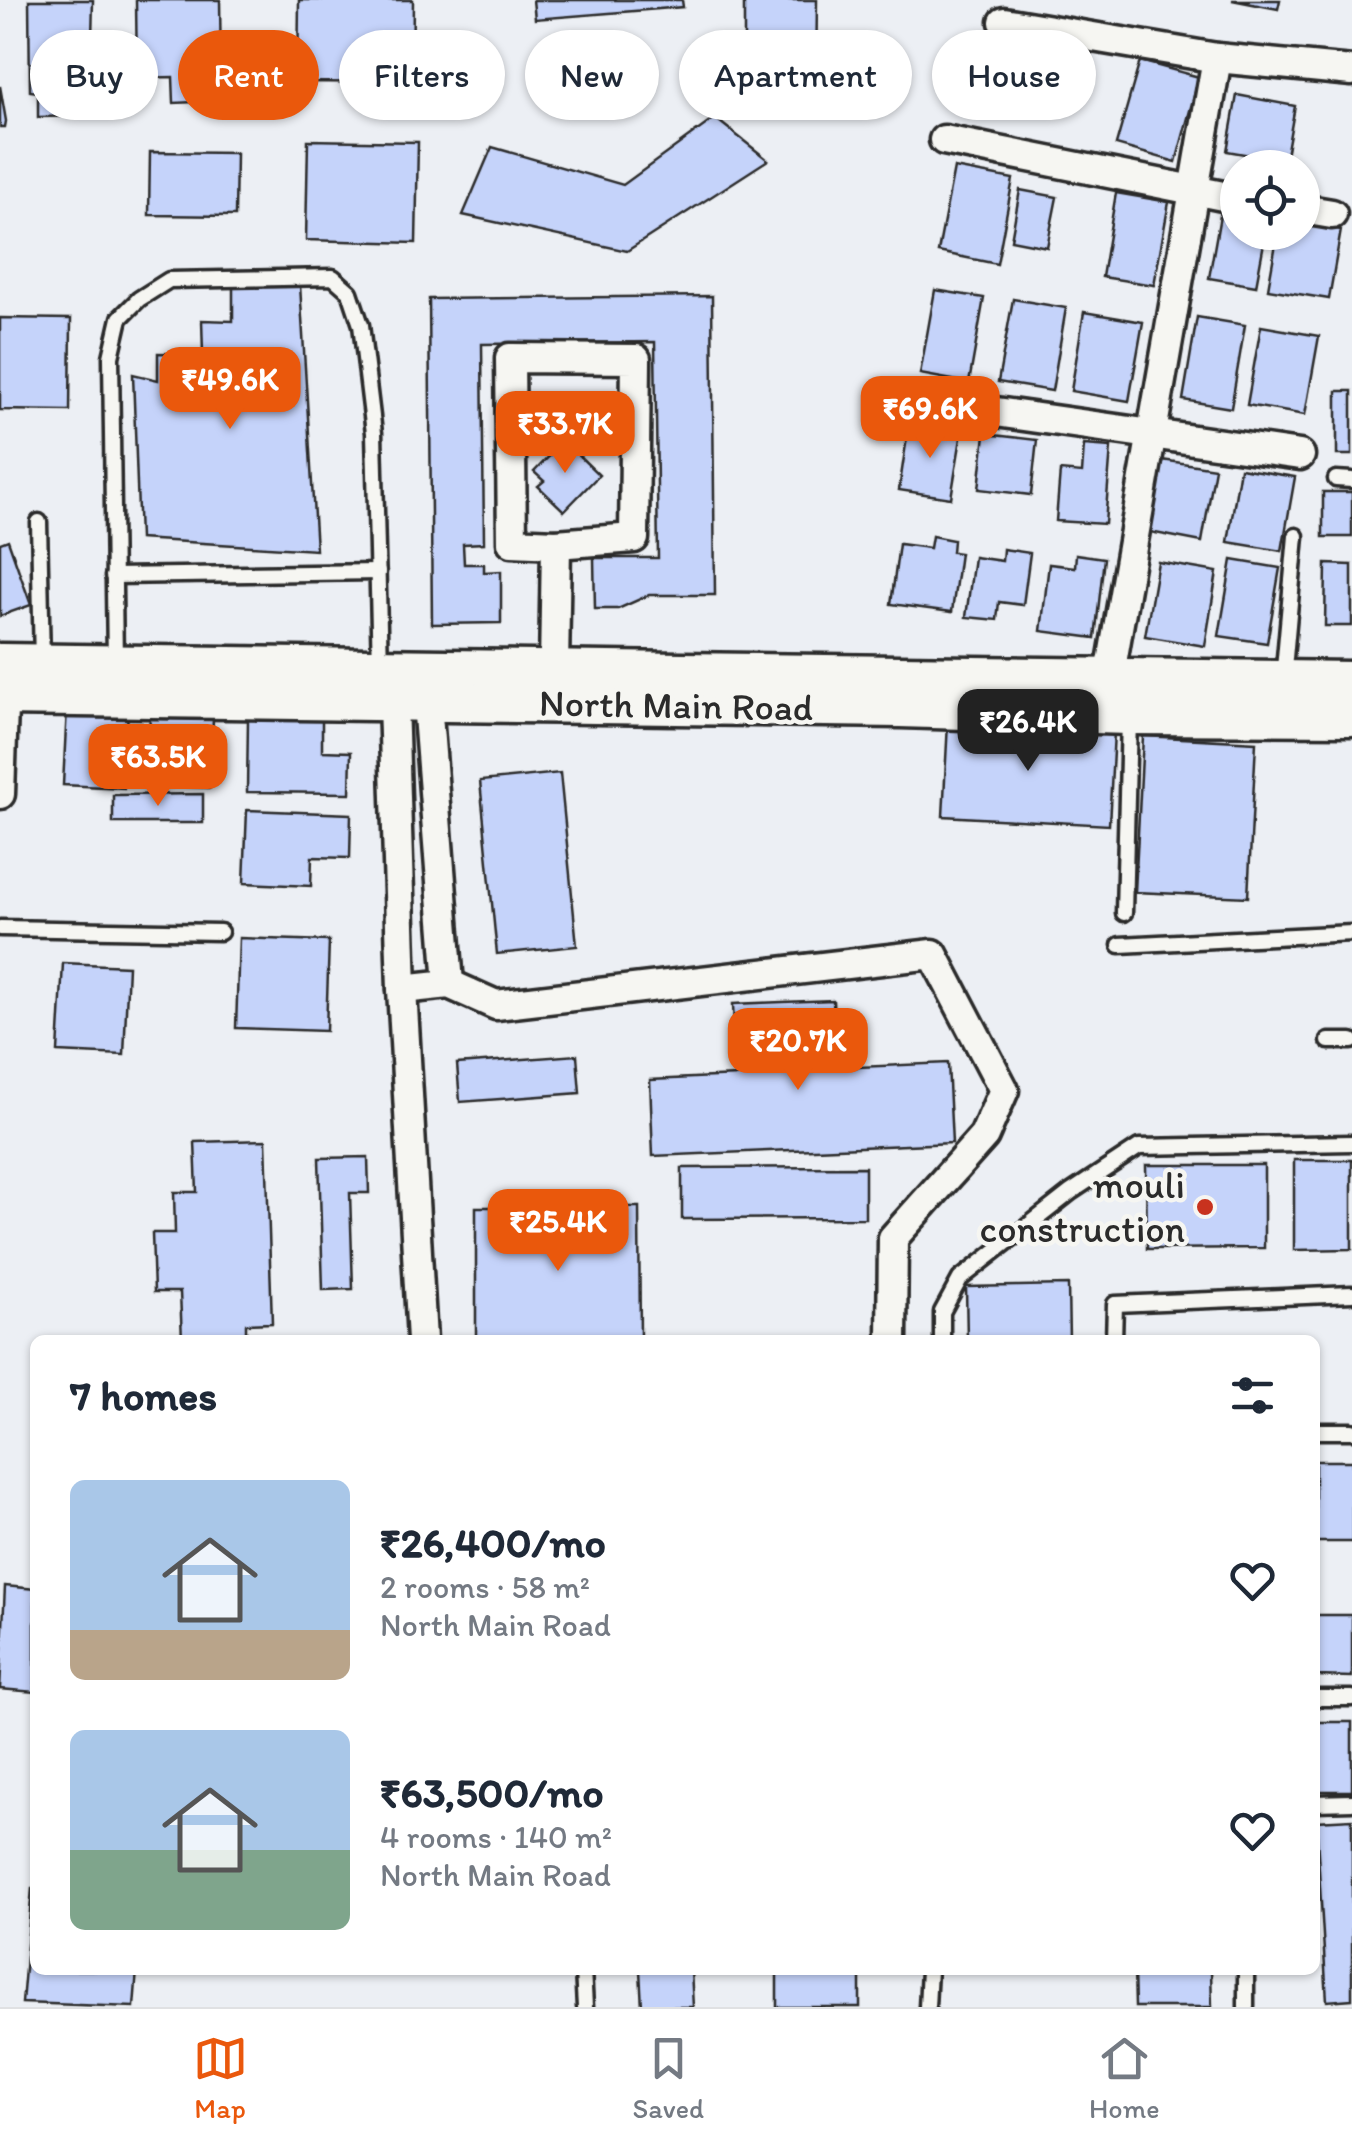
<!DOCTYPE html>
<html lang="en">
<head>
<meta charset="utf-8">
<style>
	:root { --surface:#fff; --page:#f6f6f7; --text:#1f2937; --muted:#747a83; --line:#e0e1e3; --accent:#ea580c }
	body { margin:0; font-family:Itim,sans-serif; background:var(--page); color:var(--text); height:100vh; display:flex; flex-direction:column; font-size:38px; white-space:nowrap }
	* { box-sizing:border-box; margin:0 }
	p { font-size:32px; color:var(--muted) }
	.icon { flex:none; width:55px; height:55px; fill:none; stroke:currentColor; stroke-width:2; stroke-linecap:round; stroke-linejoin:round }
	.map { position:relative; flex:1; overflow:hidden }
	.sheet { position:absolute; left:30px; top:1335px; width:1290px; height:640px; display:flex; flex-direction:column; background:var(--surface); border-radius:15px; box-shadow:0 2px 8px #0004 }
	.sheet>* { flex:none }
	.guide { position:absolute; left:30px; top:30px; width:1292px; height:90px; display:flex; gap:20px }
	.buttons { position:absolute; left:1220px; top:150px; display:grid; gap:20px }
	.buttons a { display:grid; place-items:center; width:100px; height:100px; border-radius:50%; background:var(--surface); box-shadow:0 2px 8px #0004; font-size:50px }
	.price { position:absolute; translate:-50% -85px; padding:0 22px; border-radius:20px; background:var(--accent); color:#fff; font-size:32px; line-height:65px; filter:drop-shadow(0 2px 5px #0008) }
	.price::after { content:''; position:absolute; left:50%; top:60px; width:30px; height:22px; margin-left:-15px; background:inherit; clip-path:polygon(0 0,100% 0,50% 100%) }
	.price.current { background:#222; color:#fff }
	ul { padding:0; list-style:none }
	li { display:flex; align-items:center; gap:30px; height:250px; padding:0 40px }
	li span { display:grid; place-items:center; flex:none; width:280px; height:200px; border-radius:15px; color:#555 }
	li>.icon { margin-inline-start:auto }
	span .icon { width:120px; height:120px; fill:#fffc; stroke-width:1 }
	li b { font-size:42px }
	h2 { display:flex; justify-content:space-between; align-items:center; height:120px; padding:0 40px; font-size:42px }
	.tag { padding:0 35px; border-radius:45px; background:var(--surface); box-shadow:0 2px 8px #0004; font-size:35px; line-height:90px }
	.tag.current { background:var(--accent); color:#fff }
	.menu { display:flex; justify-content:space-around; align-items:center; height:140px; border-top:2px solid var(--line); background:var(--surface); font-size:28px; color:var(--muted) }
	.menu a { display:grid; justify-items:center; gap:5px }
	.menu .current { color:var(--accent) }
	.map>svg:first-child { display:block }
	.building { fill:#c5d3fa; stroke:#2b2b2b; stroke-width:2.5 }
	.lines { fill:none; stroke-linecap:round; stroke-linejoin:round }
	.lane-casing { stroke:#2b2b2b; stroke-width:21 }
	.street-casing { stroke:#2b2b2b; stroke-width:35 }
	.secondary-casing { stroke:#2b2b2b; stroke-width:45 }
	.lane { stroke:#f6f6f2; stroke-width:14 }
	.street { stroke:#f6f6f2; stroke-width:28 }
	.secondary { stroke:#f6f6f2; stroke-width:38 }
	.poi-dot { fill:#c8321e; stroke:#f6f6f2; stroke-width:4 }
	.labels { text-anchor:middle; stroke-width:9; stroke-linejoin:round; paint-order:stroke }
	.street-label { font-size:38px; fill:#2b2b2b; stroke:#f6f6f2 }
	.poi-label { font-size:38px; fill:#2b2b2b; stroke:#f6f6f2; text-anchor:end }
</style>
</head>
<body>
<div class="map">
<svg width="1352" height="2007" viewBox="0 0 1352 2007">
	<rect width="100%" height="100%" fill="#eceff4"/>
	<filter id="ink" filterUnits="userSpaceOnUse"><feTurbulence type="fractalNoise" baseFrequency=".01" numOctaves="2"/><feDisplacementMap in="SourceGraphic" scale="20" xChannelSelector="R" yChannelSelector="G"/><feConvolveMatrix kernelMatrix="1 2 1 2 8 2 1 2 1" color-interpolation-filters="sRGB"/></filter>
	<g filter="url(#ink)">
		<g class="building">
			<polygon points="29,0 93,0 90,116 38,117 38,92 30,91"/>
			<polygon points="136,0 220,0 221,75 195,76 195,102 174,103 173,77 137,78"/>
			<polygon points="299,0 413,0 412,83 298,82"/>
			<polygon points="533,0 682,0 683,7 535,19"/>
			<polygon points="744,0 817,0 816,82 744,82"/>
			<polygon points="1232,0 1280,0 1278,9"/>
			<polygon points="1140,61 1199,77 1176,162 1116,145"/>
			<polygon points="0,86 6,121 5,127 0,127"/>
			<polygon points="1237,95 1295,106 1285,161 1227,151"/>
			<polygon points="715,118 768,160 627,251 463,215 492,147 623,185"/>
			<polygon points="308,140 418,142 416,243 306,240"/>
			<polygon points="150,152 236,153 235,216 149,215"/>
			<polygon points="954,168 1013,179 997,264 938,252"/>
			<polygon points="1020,190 1057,197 1047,247 1011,240"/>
			<polygon points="1116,193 1169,202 1154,285 1102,277"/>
			<polygon points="1221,210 1238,212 1238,232 1266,232 1256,286 1209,278"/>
			<polygon points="1302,224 1341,230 1329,299 1268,289 1278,232 1302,232"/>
			<polygon points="233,284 300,285 316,550 139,539 133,374 158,380 158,353 203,354 202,320 233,321"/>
			<polygon points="935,290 984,298 969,383 920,374"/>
			<polygon points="712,296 715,595 649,595 618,609 595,609 594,558 658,558 655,342 482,344 484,543 463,544 464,564 484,564 484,572 501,571 501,623 432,624 429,299"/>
			<polygon points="1013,299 1066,308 1052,391 998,382"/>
			<polygon points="1084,312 1143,322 1129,401 1071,391"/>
			<polygon points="1197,317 1245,325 1231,408 1183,400"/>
			<polygon points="0,318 71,319 70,411 0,410"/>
			<polygon points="1261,326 1319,336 1305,415 1247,405"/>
			<rect x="1337" y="391" width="15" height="64"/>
			<polygon points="909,424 962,432 951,498 899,490"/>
			<polygon points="985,434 1037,440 1031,495 979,489"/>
			<polygon points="564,441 599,475 564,511 538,486 544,481 534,472"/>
			<polygon points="1084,445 1111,447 1105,524 1056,521 1060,471 1082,473"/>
			<polygon points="1162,460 1215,468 1202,542 1150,532"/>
			<polygon points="1240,468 1295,477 1282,551 1228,542"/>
			<rect x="1323" y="492" width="29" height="45"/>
			<polygon points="932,536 953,540 952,552 960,553 952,612 891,604 899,544 930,548"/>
			<polygon points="8,540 31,605 0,616 0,543"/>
			<polygon points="1003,549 1030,553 1023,605 999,602 997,620 966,617 974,557 1002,561"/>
			<polygon points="1076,554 1104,558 1095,638 1041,631 1049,564 1075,567"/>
			<polygon points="1232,560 1280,568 1267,643 1219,636"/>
			<polygon points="1158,562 1217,572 1205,646 1145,636"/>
			<polygon points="1326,564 1352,565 1352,626 1325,626"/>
			<polygon points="67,707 128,710 124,788 63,785"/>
			<polygon points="150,715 213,718 210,788 146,785"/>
			<polygon points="248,718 322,719 322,751 351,752 350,793 247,792"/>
			<polygon points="948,723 1114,732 1109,825 943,816"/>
			<polygon points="1143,736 1256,742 1248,897 1135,892"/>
			<polygon points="560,773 577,946 497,954 480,781"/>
			<polygon points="203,794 203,823 113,823 113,795"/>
			<polygon points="247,810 351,814 350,858 312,857 311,886 244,883"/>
			<polygon points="239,938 329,941 326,1031 236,1028"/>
			<polygon points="63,963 128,966 124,1055 58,1052"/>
			<polygon points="833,1000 836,1068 948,1063 952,1143 653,1156 650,1080 736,1076 733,1004"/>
			<polygon points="577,1055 580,1093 460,1102 457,1064"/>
			<polygon points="266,1140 272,1323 246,1324 246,1340 182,1340 180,1292 154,1292 152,1233 175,1233 174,1192 197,1192 195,1142"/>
			<polygon points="368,1157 369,1193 350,1193 353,1289 323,1290 319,1158"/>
			<polygon points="1294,1160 1352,1160 1352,1249 1294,1250"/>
			<polygon points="1146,1165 1264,1165 1264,1248 1147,1249"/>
			<polygon points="865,1167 865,1218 682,1219 682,1168"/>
			<polygon points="476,1207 639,1207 640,1340 476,1340"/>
			<polygon points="1068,1285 1069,1340 967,1340 966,1287"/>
			<rect x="1315" y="1461" width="37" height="81"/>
			<polygon points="5,1586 35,1589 35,1692 0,1689"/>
			<polygon points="1315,1615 1352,1615 1352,1677 1315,1676"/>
			<rect x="1315" y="1722" width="37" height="69"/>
			<polygon points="1352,1819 1352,1999 1327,2001 1316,1821"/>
			<polygon points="32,1888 35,1888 35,1970 137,1970 134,2007 22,2003"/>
			<polygon points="640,1970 691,1970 693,2007 642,2007"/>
			<rect x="777" y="1970" width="83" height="37"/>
			<polygon points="1134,1970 1211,1970 1212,2007 1135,2007"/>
		</g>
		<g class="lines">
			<defs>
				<g id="lane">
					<polyline points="1336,479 1352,480"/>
					<polyline points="39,522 42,663"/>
					<polyline points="113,576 378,572"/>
					<polyline points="115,663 111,357 120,318 139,299 169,280 333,277 350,292 361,325 374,433 380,667"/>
					<polyline points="1283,680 1296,536"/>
					<polyline points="1124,913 1129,718"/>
					<polyline points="0,928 220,932"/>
					<polyline points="1120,945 1352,933"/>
					<polyline points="1329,1041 1352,1041"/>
					<polyline points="942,1340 942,1312 960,1279 1071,1192 1139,1147 1352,1143"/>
					<polyline points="1114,1340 1115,1304 1352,1294"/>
					<polyline points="1315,1431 1352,1431"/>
					<polyline points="1315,1698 1352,1698"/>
					<polyline points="1315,1803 1352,1802"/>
					<polyline points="583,1970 585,2007"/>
					<polyline points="1246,1970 1246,2007"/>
					<polyline points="927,2007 929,1970"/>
				</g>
				<g id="street">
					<polyline points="1004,22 1217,58 1352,71"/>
					<polyline points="944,140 1238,199"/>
					<polyline points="1302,209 1332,214"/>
					<polygon points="510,358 636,359 634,538 556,544 512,542"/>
					<polyline points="918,401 1300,455"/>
					<polyline points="554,669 556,544"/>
					<polyline points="1109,680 1217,58"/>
					<polyline points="393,702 402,989 422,1340"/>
					<polyline points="427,702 449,984"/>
					<polyline points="0,794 4,679"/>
					<polyline points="402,989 449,984 496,1005 933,954 1004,1090 984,1136 893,1238 892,1340"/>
				</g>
				<g id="secondary">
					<polyline points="0,663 1352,681"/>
					<polyline points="0,696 900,708 1129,715 1352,716"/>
				</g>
			</defs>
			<use href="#lane" class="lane-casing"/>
			<use href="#street" class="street-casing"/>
			<use href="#secondary" class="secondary-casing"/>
			<use href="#lane" class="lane"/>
			<use href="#street" class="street"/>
			<use href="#secondary" class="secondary"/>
		</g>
	</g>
	<circle class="poi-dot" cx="1205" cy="1207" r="10"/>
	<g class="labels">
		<g class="street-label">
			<text transform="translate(676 705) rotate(1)" y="13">North Main Road</text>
		</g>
		<g class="poi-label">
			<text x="1185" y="1198">mouli<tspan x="1185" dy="44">construction</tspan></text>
		</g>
	</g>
</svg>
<div class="buttons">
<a><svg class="icon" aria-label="locate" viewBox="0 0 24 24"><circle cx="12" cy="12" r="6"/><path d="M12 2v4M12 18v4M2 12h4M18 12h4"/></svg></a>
</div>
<b class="price" style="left:230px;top:432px">₹49.6K</b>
<b class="price" style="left:930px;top:461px">₹69.6K</b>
<b class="price" style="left:565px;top:476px">₹33.7K</b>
<b class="price current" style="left:1028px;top:774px">₹26.4K</b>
<b class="price" style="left:158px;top:809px">₹63.5K</b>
<b class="price" style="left:798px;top:1093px">₹20.7K</b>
<b class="price" style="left:558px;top:1274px">₹25.4K</b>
<div class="guide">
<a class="tag">Buy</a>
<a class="tag current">Rent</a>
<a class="tag">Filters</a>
<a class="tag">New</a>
<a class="tag">Apartment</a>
<a class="tag">House</a>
</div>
<section class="sheet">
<h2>7 homes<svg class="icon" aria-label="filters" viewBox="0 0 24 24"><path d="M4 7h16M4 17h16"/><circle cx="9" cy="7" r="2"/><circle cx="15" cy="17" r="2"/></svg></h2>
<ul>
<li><span style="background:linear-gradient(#a9c7e8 75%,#b9a48a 0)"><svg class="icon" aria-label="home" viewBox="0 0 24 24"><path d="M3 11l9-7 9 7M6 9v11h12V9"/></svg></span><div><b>₹26,400/mo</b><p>2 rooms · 58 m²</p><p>North Main Road</p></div><svg class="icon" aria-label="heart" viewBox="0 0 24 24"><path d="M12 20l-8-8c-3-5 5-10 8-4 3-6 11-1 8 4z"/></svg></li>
<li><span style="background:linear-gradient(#a9c7e8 60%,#7fa58c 0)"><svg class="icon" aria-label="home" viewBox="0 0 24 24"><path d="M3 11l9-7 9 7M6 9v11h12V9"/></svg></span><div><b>₹63,500/mo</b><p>4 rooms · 140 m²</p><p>North Main Road</p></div><svg class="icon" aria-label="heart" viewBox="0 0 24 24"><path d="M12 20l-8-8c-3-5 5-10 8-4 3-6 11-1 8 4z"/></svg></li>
</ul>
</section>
</div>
<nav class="menu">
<a class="current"><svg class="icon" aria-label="map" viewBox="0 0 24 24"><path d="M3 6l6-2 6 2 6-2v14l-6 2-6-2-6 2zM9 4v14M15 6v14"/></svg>Map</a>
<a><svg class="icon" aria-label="saved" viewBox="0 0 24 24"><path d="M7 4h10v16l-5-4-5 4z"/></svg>Saved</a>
<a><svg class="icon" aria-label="home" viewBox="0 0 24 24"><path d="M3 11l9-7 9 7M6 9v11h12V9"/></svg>Home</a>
</nav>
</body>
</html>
